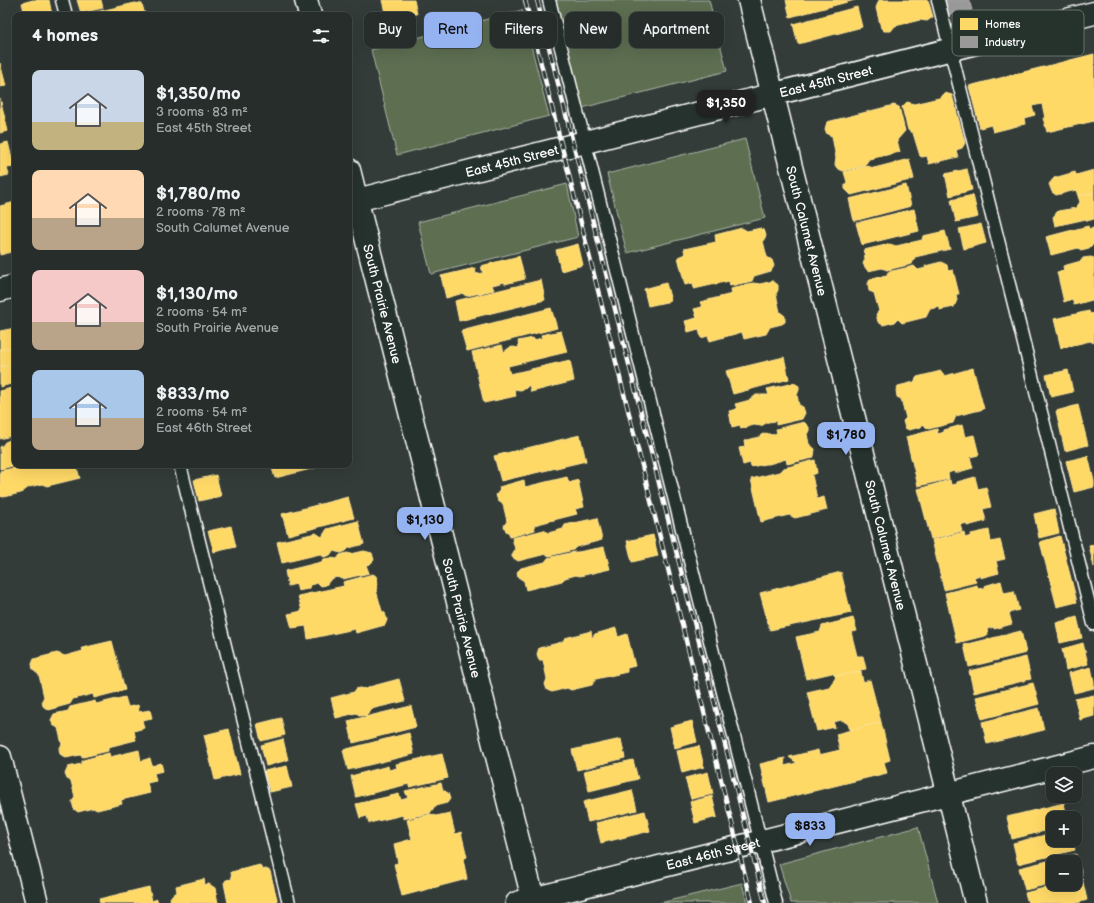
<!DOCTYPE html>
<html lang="en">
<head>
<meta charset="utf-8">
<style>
	:root { --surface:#262d2b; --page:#2e3533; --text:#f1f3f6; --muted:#a4a8a9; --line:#424947; --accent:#95b2f1 }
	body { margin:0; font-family:"Balsamiq Sans",sans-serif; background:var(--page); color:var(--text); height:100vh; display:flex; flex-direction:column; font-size:15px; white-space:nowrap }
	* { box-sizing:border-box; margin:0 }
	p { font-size:13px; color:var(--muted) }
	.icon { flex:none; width:22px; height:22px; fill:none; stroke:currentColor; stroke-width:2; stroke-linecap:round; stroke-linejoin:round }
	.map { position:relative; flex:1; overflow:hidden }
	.sheet { position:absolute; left:12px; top:12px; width:340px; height:456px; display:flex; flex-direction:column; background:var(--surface); border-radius:8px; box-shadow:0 4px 16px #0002,0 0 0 1px var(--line) }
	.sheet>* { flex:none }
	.hud { position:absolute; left:364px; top:12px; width:380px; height:36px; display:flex; gap:8px }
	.controls { position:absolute; left:1046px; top:767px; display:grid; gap:8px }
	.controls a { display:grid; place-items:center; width:36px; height:36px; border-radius:8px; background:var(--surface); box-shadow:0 4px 16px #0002,0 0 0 1px var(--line); font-size:20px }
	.price { position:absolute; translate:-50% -34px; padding:0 9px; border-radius:8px; background:var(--accent); color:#111; font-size:13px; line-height:26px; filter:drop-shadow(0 1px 2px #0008) }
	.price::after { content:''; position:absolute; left:50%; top:24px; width:12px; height:9px; margin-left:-6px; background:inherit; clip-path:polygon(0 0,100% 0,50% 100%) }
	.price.selected { background:#222; color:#fff }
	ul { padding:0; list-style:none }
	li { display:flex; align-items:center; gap:12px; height:100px; padding:0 20px }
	li span { display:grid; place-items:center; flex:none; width:112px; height:80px; border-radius:8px; color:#555 }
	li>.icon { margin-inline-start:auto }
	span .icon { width:48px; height:48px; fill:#fffc; stroke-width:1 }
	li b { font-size:17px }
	h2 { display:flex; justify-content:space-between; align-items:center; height:48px; padding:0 20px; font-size:17px }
	.tag { padding:0 14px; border-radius:8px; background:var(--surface); box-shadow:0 4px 16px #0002,0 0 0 1px var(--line); font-size:14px; line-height:36px }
	.tag.selected { background:var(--accent); color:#111 }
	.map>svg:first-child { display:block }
	.green { fill:#5d6e51; stroke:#aeb6a8 }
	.homes { fill:#ffd966; stroke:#ffe494 }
	.industry { fill:#999; stroke:#b8b8b8 }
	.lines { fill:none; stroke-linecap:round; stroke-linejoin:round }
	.lane-casing { stroke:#fff; stroke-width:15 }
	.street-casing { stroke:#fff; stroke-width:25 }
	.secondary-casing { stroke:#fff; stroke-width:25 }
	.lane { stroke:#26332d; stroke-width:12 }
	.street { stroke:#26332d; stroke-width:22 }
	.secondary { stroke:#26332d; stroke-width:22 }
	.rail-casing { stroke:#fff; stroke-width:4.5 }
	.rail { stroke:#26332d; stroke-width:3; stroke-dasharray:9; stroke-linecap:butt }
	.labels { text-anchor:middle; stroke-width:4; stroke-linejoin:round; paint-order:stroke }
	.street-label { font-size:13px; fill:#fff; stroke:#26332d }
	.key { fill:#26332d; stroke:#67706c; stroke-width:1 }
	.key-label { font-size:11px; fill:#fff }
</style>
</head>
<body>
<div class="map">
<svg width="1094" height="903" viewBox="0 0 1094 903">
	<rect width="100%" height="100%" fill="#333c39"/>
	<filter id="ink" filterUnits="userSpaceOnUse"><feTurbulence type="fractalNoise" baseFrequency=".025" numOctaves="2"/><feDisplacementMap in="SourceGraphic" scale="8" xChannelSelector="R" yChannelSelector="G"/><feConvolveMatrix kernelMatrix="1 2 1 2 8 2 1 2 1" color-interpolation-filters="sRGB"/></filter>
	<g filter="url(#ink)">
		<g class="green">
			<polygon points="556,0 709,0 727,71 582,108"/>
			<polygon points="522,10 549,116 397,155 371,50"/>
			<polygon points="745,139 765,218 627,253 607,174"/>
			<polygon points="567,184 578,237 431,274 418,222"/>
			<polygon points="918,827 938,903 791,903 779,864"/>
			<polygon points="742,883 747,903 660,903"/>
		</g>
		<g class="homes">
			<polygon points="33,0 49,0 52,15 25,15 22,3"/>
			<polygon points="77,0 101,0 103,8 81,13"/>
			<polygon points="382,0 414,0 417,14 387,21"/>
			<polygon points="786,0 855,0 790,17"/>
			<polygon points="879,0 928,0 933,17 927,21 920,20 895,26 891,31 884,31 881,28 876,8"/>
			<polygon points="135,3 142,4 145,15 83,15"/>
			<polygon points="857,7 862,27 798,44 793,24"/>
			<polygon points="1094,54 1094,121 1047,132 1043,118 1045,118 1042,104 1032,106 1035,115 1024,118 1025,124 993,132 991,125 980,128 969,86"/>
			<polygon points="0,63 6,86 0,87"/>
			<polygon points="945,93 952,95 965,143 962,148 956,150 958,157 929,164 927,156 922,157 920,156 913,133 908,130 902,107 907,102 914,104 939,98"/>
			<polygon points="0,98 8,131 0,133"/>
			<polygon points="894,105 899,107 905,131 897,140 900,152 869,159 864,166 843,171 837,168 835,165 836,158 832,136 827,134 825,129 827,122"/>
			<polygon points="8,142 14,167 7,168 9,175 0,177 0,144"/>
			<polygon points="909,159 914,179 851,195 845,189 845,185 847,182 844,172 867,166 874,168"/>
			<polygon points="967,169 972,190 950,196 945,174"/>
			<polygon points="1094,170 1094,193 1078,196 1076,190 1056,195 1052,192 1049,184 1054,178 1075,172 1076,175"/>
			<polygon points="906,185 911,206 854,221 849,199"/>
			<polygon points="1094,193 1094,219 1087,221 1086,219 1055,226 1053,217 1058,211 1076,208 1080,202 1078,196"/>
			<polygon points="973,195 978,217 956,222 951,200"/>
			<polygon points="15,202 15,251 0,255 0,206"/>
			<polygon points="914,209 919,231 862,245 856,223"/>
			<polygon points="981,224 986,243 964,249 959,229"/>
			<polygon points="1088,226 1089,229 1094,228 1094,245 1092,245 1089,248 1081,250 1078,248 1051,255 1046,237"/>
			<polygon points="742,228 747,231 761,228 765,232 766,236 763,241 767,257 772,260 774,266 771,271 754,276 752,281 730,286 729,281 694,289 693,283 685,285 678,257 685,254 684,249 716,242 715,235"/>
			<polygon points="945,231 950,249 915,257 912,264 887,270 882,268 868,271 867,270 863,264 865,259 864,250 890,244 896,246 922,240 923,236"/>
			<polygon points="578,244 583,265 561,271 556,250"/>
			<polygon points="519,256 525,279 505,284 505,282 492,285 494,290 466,296 462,293 460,294 446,298 441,276 475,268 476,274 483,273 481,266"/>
			<polygon points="1091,257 1094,258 1094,301 1092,300 1074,305 1072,299 1064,302 1057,272 1064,271 1063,266 1081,261 1083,258"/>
			<polygon points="941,262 947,265 948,271 953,270 959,294 956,294 957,300 954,307 940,310 940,307 930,309 926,317 902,323 898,319 895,322 883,325 878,322 876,314 879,311 874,293 869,291 868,284 870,279 887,276 888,272 914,266 918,270 926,268 925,266"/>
			<polygon points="541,280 545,300 459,321 455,301"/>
			<polygon points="773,281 778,285 778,290 776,294 780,312 785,316 785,322 782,324 770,327 766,334 744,339 742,332 710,341 708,336 701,338 699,329 688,332 685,321 697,318 694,309 702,307 700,302 732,294 731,289 753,283 760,284"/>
			<polygon points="666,283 671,301 648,306 644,289"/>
			<polygon points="551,308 557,328 467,351 461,331"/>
			<polygon points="1089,311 1090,314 1094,313 1094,343 1090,341 1061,348 1054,319"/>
			<polygon points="15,328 15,346 0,350 0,331"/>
			<polygon points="561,331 567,352 508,366 510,374 570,360 574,381 531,392 529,385 525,389 520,390 514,389 516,396 484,403 472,352 502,345 504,352 509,348 513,347 519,348 518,341 533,338 534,340 542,338 541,335"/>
			<polygon points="15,346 15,364 0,367 0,350"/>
			<polygon points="784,357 789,379 733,394 726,371"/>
			<polygon points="15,364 15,383 0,387 0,367"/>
			<polygon points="973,368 984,409 956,416 953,423 928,429 923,424 921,427 909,430 905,428 903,421 906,418 901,399 897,397 896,390 898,386 914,382 917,377 941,371 945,376"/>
			<polygon points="1068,370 1073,392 1051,397 1046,375"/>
			<polygon points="794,383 799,386 799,390 797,395 799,405 803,407 805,413 802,419 776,425 776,421 768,422 761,426 754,425 741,429 740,425 732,427 729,411 737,409 735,404 750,400 756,395 769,395 767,389"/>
			<polygon points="15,387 15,435 0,439 0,391"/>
			<polygon points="1078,405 1088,445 1065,451 1056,411"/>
			<polygon points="804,422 809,427 809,431 807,434 809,444 815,449 814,456 813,458 787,464 786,459 769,464 765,464 751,467 750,463 743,465 739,448 745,447 744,441 759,437 761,435 766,433 772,435 777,433 776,429"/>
			<polygon points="962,425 965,437 974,435 979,455 970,457 973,468 955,473 954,471 948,473 949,479 918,486 906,437 937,429 938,434 944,432 944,430"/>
			<polygon points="580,435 586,461 501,481 494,456"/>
			<polygon points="10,440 15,443 15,465 17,465 0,469 0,447 2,446 5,442"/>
			<polygon points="1088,456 1094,481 1094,487 1074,492 1066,461"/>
			<polygon points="815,460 817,473 812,475 817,499 824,497 827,510 795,518 789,515 761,522 751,479 779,472 784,468"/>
			<polygon points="27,465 35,465 36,467 41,465 76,465 80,478 47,486 42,484 29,487 21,493 3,497 0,496 0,471"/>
			<polygon points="271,465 327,465 275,478"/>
			<polygon points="216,475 221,496 199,501 194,480"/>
			<polygon points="567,477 569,483 578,480 584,507 575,509 577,514 534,525 535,530 510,537 509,533 506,531 504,526 507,521 503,504 498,501 496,495 500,490 499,487 524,480 525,487"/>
			<polygon points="975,477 978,489 986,487 991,507 983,509 986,521 967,526 967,523 960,525 962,531 931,539 918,489 950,480 951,485 957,484 957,482"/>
			<polygon points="348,497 354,518 288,535 282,514"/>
			<polygon points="1054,509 1059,533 1039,538 1034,514"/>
			<polygon points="597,518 602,540 576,547 573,550 549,556 546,554 518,561 512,557 512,555 515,549 512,538 544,530 548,533 563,529 565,525"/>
			<polygon points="358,521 364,544 349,548 346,551 341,553 333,551 330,555 324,557 320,554 282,563 277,542 316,533 322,537 327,529"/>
			<polygon points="231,526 236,547 214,552 208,531"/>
			<polygon points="989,530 991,542 1000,540 1005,559 996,561 999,573 980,578 980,575 974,577 976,582 944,590 932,540 964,532 965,538 971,536 971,534"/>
			<polygon points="653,535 658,556 632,562 627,541"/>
			<polygon points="1060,536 1077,602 1057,607 1040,542"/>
			<polygon points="1094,545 1094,567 1089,546"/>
			<polygon points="604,547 610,569 580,576 576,575 565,578 562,581 526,590 524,581 518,577 517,572 521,568 545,562 548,558 574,552 578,552"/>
			<polygon points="364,551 372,553 374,560 370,564 366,565 369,573 343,579 337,577 331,579 326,585 321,586 318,583 311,585 308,589 298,591 296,584 288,586 285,571 321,562 324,559 331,558 337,559 340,555 347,553 351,554"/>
			<polygon points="841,572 851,613 770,630 760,593"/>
			<polygon points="373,574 376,576 378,584 376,590 382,611 385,613 387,620 385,625 356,633 355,629 308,639 306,626 292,628 288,614 302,611 298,596 344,586 343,582"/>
			<polygon points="1001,581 1004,593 1014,591 1019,610 1009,613 1012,624 994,629 994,627 987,629 988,635 957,643 945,593 977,585 978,589 984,588 984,586"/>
			<polygon points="1077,617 1082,638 1060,643 1056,623"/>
			<polygon points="853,618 857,631 851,632 857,656 863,656 866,669 860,670 861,672 835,676 832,673 806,679 796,637 820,632 822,626"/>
			<polygon points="616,628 618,637 627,634 635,666 627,668 627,672 596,679 592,685 571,690 567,688 552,692 547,690 545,684 547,679 543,660 539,660 537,654 539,648 562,642 565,638 591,631 592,638 595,634"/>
			<polygon points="1021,631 1026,653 969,667 964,645"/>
			<polygon points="112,641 125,690 94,698 93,694 73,699 70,704 48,710 43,706 42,700 44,697 39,675 33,670 32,664 34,659 57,653 65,656 83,651 82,648"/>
			<polygon points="1083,643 1088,664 1066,670 1062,649"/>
			<polygon points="1026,657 1031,679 974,693 969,671"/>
			<polygon points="1091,667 1094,682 1094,688 1074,693 1069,673"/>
			<polygon points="861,672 863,682 870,680 881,722 850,730 848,724 842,720 833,722 835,727 817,731 807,692 829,687 836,677 835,676"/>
			<polygon points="399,679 405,701 371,709 367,715 361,716 356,713 336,718 331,698 354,692 356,689 360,688 367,689 369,687"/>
			<polygon points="1033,683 1039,704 982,719 976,697"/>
			<polygon points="1094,695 1094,716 1080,720 1075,699"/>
			<polygon points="125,697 128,707 138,705 139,712 150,710 152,718 142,720 144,728 134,731 136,740 108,747 108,751 83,757 80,755 66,758 60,754 59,749 62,744 58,728 53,725 51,720 54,714 68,711 70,707 95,701 96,704"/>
			<polygon points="411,706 416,727 353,743 348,721"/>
			<polygon points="1039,708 1044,730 987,744 982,722"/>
			<polygon points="281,718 285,735 261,741 257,724"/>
			<polygon points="692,721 697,742 675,748 670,727"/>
			<polygon points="881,722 890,760 884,762 887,773 769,802 760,764 785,758 784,766 797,763 789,757 818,750 819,755 840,750 836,734"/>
			<polygon points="229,729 240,774 215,780 204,735"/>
			<polygon points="409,733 414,754 348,770 343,750"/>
			<polygon points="283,739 288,760 266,766 261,745"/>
			<polygon points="621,739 625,758 577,770 572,750"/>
			<polygon points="699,746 704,767 682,773 677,751"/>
			<polygon points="139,750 141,761 150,758 152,766 161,763 163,771 154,773 156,781 147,783 150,793 121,800 122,804 97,810 93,808 78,812 74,809 72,802 75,797 71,781 67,779 65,774 68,767 81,764 83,760 109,753 110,757"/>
			<polygon points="442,754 448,778 409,787 409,784 356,797 351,776 388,766 389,770 397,768 396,764"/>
			<polygon points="633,760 638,779 589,791 584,771"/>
			<polygon points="287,766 292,787 270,792 264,771"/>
			<polygon points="708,772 713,794 691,799 685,778"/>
			<polygon points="441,783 443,790 448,793 450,799 447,803 435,806 430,813 403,819 403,815 369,823 367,816 360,818 356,804 399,794 401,800 408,798 405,791"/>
			<polygon points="632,790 637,810 588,822 583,802"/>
			<polygon points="712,796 717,817 695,823 690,802"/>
			<polygon points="1064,803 1067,818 1053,818 1053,829 1012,839 1007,817"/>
			<polygon points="645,811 650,831 601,843 596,823"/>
			<polygon points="450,813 455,834 461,832 467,857 463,859 467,879 402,896 394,864 398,863 394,844 412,839 407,820 431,814 436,816"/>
			<polygon points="1053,833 1053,840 1072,840 1075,850 1018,864 1013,843"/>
			<polygon points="1076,854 1082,875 1075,877 1075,862 1053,862 1053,883 1025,890 1019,868"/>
			<polygon points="260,865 262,870 266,869 270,871 278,903 228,903 224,883 226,880 232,879 231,872"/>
			<polygon points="1082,878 1087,900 1077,903 1028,903 1025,893 1060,884 1075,884 1075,880"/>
			<polygon points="204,879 205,885 209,884 215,888 218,903 171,903 170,898 173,894 177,892 176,886"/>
			<polygon points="149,887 152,901 157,899 158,903 100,903 99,899"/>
		</g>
		<polygon class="industry" points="945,0 969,0 972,10 948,15"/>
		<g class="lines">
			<defs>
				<g id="lane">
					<polyline points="62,0 66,15"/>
					<polyline points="549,0 776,903"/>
					<polyline points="938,0 1094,624"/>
					<polyline points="180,465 289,903"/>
				</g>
				<g id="street">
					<polyline points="306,0 310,15"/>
					<path id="s1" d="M749,0L976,903"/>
					<path id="s2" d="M349,170L534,903"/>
					<path id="s3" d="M349,202L1094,13"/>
					<polyline points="0,290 15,286"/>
					<path id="s4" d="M517,903L1094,757"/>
				</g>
				<polyline id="secondary" points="0,757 37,903"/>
			</defs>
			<use href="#lane" class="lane-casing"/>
			<use href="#street" class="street-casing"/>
			<use href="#secondary" class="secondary-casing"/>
			<use href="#lane" class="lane"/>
			<use href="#street" class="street"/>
			<use href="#secondary" class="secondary"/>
			<defs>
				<g id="rail">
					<polyline points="525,0 752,903"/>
					<polyline points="537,0 765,903"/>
				</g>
			</defs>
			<use href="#rail" class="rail-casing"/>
			<use href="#rail" class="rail"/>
		</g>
	</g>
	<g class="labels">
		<g class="street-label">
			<text dy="5" stroke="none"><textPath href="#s3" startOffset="492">East 45th Street</textPath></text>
			<text dy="5" stroke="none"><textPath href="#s3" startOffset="168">East 45th Street</textPath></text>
			<text dy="5" stroke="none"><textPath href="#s1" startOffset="238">South Calumet Avenue</textPath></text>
			<text dy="5" stroke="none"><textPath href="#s2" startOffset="138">South Prairie Avenue</textPath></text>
			<text dy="5" stroke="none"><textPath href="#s1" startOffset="562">South Calumet Avenue</textPath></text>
			<text dy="5" stroke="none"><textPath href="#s2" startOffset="462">South Prairie Avenue</textPath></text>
			<text dy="5" stroke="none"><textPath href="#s4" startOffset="202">East 46th Street</textPath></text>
		</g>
	</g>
	<rect x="952" y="10" width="132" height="46" rx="6" class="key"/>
	<rect x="960" y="18" width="18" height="12" fill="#ffd966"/>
	<rect x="960" y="36" width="18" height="12" fill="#999"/>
	<g class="key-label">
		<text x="985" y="28">Homes</text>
		<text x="985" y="46">Industry</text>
	</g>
</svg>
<div class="controls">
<a><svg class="icon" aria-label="layers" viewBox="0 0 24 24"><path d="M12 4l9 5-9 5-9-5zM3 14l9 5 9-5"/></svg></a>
<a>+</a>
<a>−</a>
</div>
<b class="price selected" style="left:726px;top:124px">$1,350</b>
<b class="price" style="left:846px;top:456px">$1,780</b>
<b class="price" style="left:425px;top:541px">$1,130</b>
<b class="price" style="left:810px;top:847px">$833</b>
<div class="hud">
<a class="tag">Buy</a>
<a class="tag selected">Rent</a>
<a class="tag">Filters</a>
<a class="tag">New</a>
<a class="tag">Apartment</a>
</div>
<section class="sheet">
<h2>4 homes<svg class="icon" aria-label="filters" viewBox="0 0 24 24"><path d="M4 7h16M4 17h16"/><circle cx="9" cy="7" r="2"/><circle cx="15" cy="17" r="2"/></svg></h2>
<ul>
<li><span style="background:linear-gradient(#c9d6e8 65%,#c2b280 0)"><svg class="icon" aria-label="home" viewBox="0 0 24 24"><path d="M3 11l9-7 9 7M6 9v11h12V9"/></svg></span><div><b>$1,350/mo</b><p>3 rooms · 83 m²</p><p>East 45th Street</p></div></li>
<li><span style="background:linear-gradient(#ffd9b3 60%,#b9a48a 0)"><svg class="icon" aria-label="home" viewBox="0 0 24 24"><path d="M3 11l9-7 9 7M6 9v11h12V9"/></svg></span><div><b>$1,780/mo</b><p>2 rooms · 78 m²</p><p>South Calumet Avenue</p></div></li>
<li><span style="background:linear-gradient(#f6c9c9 65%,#b9a48a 0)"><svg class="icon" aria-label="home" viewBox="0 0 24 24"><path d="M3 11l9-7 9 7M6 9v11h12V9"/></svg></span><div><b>$1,130/mo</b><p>2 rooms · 54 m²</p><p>South Prairie Avenue</p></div></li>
<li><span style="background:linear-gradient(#a9c7e8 60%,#b9a48a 0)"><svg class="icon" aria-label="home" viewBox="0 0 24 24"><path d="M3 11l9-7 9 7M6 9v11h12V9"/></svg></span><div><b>$833/mo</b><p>2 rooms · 54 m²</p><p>East 46th Street</p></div></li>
</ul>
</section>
</div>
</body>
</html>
